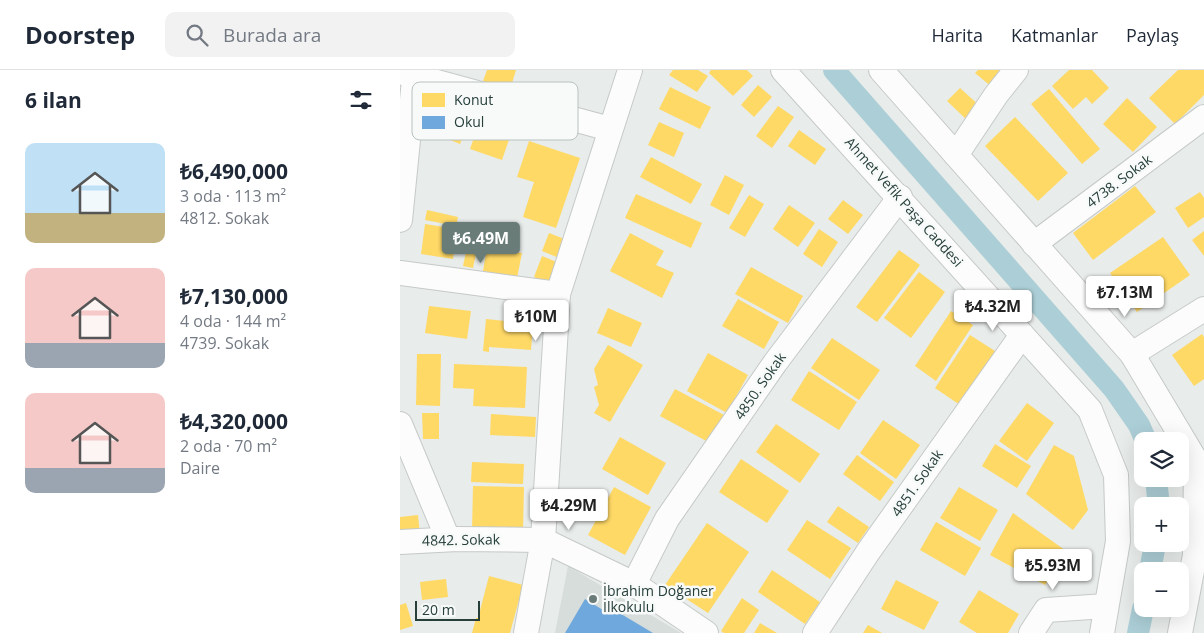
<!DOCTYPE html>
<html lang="tr">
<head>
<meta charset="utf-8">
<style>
	:root { --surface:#fff; --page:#f2f2f3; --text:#1f2937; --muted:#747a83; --line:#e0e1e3; --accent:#6a7c78 }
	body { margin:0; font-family:"Open Sans",sans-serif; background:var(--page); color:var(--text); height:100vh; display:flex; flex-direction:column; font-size:19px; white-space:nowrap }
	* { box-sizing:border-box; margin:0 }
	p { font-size:16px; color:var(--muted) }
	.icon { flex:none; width:28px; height:28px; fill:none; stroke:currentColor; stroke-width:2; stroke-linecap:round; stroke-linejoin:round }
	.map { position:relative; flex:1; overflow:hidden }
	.details { display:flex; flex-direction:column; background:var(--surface); width:400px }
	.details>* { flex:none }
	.buttons { position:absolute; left:734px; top:362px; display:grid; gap:10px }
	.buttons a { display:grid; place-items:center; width:55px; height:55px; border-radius:10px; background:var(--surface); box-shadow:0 5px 20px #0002; font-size:25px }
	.scale { position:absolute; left:15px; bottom:12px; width:65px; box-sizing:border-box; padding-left:5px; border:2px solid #263f3a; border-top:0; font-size:14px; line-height:18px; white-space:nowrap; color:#263f3a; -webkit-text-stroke:4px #f7faf9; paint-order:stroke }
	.price { position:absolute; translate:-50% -42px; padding:0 11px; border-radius:5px; background:#fff; color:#222; font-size:16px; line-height:32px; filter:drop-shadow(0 1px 2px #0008) }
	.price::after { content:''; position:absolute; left:50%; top:30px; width:15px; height:11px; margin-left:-8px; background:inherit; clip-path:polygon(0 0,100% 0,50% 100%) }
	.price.selected { background:var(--accent); color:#fff }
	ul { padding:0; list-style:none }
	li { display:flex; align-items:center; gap:15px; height:125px; padding:0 25px }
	li span { display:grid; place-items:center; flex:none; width:140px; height:100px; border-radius:10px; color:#555 }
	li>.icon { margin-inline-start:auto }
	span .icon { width:60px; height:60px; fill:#fffc; stroke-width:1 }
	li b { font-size:21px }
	h2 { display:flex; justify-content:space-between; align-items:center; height:60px; padding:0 25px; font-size:21px }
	header { display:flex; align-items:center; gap:30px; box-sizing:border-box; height:70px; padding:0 25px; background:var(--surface); border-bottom:1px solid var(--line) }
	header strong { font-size:24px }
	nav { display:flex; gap:28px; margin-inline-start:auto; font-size:18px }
	.search { width:350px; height:45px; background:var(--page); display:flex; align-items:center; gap:12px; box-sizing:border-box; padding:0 18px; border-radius:10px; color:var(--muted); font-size:19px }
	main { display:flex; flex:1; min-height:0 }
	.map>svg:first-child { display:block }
	.built { fill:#d6ddda }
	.homes { fill:#ffd966 }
	.schools { fill:#6fa8dc }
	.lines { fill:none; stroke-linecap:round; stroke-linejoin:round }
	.canal { stroke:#acced6; stroke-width:22 }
	.minor-casing { stroke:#c5c9c7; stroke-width:26 }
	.minor { stroke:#fcfcfc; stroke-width:24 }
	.poi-dot { fill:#6a7c78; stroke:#f7faf9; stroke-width:2 }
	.labels { text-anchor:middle; stroke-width:5; stroke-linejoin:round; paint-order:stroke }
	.street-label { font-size:14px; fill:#263f3a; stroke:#f7faf9 }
	.poi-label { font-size:14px; fill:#263f3a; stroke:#f7faf9; text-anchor:start }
	.key { fill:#f7faf9; stroke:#b8c2c0; stroke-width:1 }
	.key-label { font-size:14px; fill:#263f3a }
</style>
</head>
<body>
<header>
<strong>Doorstep</strong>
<div class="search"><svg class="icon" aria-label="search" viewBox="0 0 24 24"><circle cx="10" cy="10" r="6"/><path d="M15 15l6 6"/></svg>Burada ara</div>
<nav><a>Harita</a><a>Katmanlar</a><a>Paylaş</a></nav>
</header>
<main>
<section class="details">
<h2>6 ilan<svg class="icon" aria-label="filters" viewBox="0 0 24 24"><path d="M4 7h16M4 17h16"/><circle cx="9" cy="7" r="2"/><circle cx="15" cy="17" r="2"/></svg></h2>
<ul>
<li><span style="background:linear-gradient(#bfe0f5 70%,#c2b280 0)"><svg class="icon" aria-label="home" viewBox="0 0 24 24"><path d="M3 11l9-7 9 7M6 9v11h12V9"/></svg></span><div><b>₺6,490,000</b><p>3 oda · 113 m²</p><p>4812. Sokak</p></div></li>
<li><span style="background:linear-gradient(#f6c9c9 75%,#9aa5b1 0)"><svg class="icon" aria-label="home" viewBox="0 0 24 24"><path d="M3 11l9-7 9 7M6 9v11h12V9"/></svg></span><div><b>₺7,130,000</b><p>4 oda · 144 m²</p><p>4739. Sokak</p></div></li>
<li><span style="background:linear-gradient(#f6c9c9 75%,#9aa5b1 0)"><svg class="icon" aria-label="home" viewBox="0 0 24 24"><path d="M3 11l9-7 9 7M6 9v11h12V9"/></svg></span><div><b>₺4,320,000</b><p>2 oda · 70 m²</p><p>Daire</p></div></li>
</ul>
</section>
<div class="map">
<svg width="804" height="563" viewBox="0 0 804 563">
	<rect width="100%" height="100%" fill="#e8ecea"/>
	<polygon class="built" points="168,496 281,563 155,563"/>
	<g class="homes">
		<polygon points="87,0 116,0 110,20 83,11"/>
		<polygon points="273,0 298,0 308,6 297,22 269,5"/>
		<polygon points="311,0 347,0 353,6 333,26 309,3"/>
		<polygon points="578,0 601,0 593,18 575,3"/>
		<polygon points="669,0 692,0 709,18 692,34 686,27 673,39 652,16"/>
		<polygon points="778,0 804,0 804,25 775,54 749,28"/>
		<polygon points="358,15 372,27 354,47 341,35"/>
		<polygon points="270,17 311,37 300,59 259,39"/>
		<polygon points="560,18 582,38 569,52 547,31"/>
		<polygon points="649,19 700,79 682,94 631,34"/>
		<polygon points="727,28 757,57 733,82 703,54"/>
		<polygon points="378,36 394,47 372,78 356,66"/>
		<polygon points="43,42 69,52 60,74 35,64"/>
		<polygon points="615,47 668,103 638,131 585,76"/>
		<polygon points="259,52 284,63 274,87 248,75"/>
		<polygon points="79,53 111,64 102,90 70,79"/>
		<polygon points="399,60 426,79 415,95 388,76"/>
		<polygon points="129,71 180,88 156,158 123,147 134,112 117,107"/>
		<polygon points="251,87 302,114 291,134 240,107"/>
		<polygon points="325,105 344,115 329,145 310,135"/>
		<polygon points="735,116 756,142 693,190 673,163"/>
		<polygon points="800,122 804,128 804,147 788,158 775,138"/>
		<polygon points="236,124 302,153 291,178 225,148"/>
		<polygon points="349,125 364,134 345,167 329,158"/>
		<polygon points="443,130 463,145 448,164 428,149"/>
		<polygon points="389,135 415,153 398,177 373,159"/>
		<polygon points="27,140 58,147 56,156 25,150"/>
		<polygon points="25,154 57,159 53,189 21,184"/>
		<polygon points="71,158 81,160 73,198 63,196"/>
		<polygon points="419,159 438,172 422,197 403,184"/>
		<polygon points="804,161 804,186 792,170"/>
		<polygon points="149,163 167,170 159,188 142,181"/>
		<polygon points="230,163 264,181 256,195 274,203 262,228 210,201"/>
		<polygon points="763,167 790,205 737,242 710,203"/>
		<polygon points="87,177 122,183 117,208 83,201"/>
		<polygon points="499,180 520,195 477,252 456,237"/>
		<polygon points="142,186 159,193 151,214 134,207"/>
		<polygon points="351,197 403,226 388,253 335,224"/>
		<polygon points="519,202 545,222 511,268 484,248"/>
		<polygon points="338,229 379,252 364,279 322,256"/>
		<polygon points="29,236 71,241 67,269 25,263"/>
		<polygon points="208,238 242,253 231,277 197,263"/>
		<polygon points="551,241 573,255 536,311 515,296"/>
		<polygon points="86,249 133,254 131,280 89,277 89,282 83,281"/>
		<polygon points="802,264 804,267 804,309 794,316 772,285"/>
		<polygon points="570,265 595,281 560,335 535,318"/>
		<polygon points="432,268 480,300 459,330 411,298"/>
		<polygon points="208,275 243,295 210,352 194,343 199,335 194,317 198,315 194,299"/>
		<polygon points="308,283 348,305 327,343 287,321"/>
		<polygon points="17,284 41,284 40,336 16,335"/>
		<polygon points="54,294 127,297 125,338 73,336 74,319 53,318"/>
		<polygon points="409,301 457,332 439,360 391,330"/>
		<polygon points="275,319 324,345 310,373 260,346"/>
		<polygon points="627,333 654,353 627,391 599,371"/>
		<polygon points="22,343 39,343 39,369 23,369"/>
		<polygon points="91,344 136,347 135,367 90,365"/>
		<polygon points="483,350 520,375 496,409 460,383"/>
		<polygon points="376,354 420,384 400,413 356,382"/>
		<polygon points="220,367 266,393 248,425 202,399"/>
		<polygon points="595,374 631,396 617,418 582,396"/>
		<polygon points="654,375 674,386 688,440 673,460 626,424"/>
		<polygon points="457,385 494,412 480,431 443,404"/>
		<polygon points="341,389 389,421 367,453 319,422"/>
		<polygon points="72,392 124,394 123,414 71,412"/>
		<polygon points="73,416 124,417 123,462 72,461"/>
		<polygon points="214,417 251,437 225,485 188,465"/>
		<polygon points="559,417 598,440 580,471 540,448"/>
		<polygon points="438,436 469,457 458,473 427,452"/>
		<polygon points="613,443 669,483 645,515 590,485"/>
		<polygon points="18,445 20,465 0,467 0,447"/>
		<polygon points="407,450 451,478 430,509 387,480"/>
		<polygon points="536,452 581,478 565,506 520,480"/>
		<polygon points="307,453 349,482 308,543 265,515"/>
		<polygon points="372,500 420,532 405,554 358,522"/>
		<polygon points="89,506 123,515 110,563 72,563 76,548 78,548"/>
		<polygon points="46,509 48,527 22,530 20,512"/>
		<polygon points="496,510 539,532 524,560 481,539"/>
		<polygon points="579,520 619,544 608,563 577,563 559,552"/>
		<polygon points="342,528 359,540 344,563 324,563 321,561"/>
		<polygon points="6,533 13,556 0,560 0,535"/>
		<polygon points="360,553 377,563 354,563"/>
		<polygon points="468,555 482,563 463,563"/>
	</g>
	<polygon class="schools" points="185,529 203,540 206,535 253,563 165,563"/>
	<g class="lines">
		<g class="canal">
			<polyline points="434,0 714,319 739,355 746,371"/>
			<polyline points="756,409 759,436"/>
			<polyline points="750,501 755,474"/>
			<polyline points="738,563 743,539"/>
		</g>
		<defs>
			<g id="minor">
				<polyline points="383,0 690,340 716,405 718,471 702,563"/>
				<polyline points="481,0 732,284 796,391 795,485 780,563"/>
				<polyline points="0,2 210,59"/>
				<polyline points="556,85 596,25 616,0"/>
				<polyline points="0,150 15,0"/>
				<polyline points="634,174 804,47"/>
				<polyline points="0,203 158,224"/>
				<polyline points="732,284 804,239"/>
				<polyline points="0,354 48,469"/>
				<polyline points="0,472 57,469 143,470 234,514 306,563"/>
				<polyline points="234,514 267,449 375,293 500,127"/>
				<polyline points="126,563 143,470 158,224 230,0"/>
				<polyline points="415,563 468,482 622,265"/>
				<polyline points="631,563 646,540 706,536"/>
			</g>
		</defs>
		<use href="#minor" class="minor-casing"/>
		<use href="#minor" class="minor"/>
	</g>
	<circle class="poi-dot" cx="193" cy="529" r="5"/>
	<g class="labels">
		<g class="street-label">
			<text transform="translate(719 111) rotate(-37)" y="5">4738. Sokak</text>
			<text transform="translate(504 132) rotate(48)" y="5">Ahmet Vefik Paşa Caddesi</text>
			<text transform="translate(360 316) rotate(-55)" y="5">4850. Sokak</text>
			<text transform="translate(517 413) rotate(-55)" y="5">4851. Sokak</text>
			<text transform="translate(61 470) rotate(-1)" y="5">4842. Sokak</text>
		</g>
		<g class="poi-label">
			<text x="203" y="526">İbrahim Doğaner<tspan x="203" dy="16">İlkokulu</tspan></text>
		</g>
	</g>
	<rect x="12" y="12" width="166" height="58" rx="8" class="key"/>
	<rect x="22" y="23" width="23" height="14" fill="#ffd966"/>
	<rect x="22" y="46" width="23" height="13" fill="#6fa8dc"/>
	<g class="key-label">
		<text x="54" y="35">Konut</text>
		<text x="54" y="57">Okul</text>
	</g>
</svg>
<div class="buttons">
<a><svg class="icon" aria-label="layers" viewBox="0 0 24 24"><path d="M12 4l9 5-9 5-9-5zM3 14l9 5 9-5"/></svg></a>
<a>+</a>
<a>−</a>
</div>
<div class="scale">20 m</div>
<b class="price selected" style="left:81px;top:194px">₺6.49M</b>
<b class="price" style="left:725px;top:248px">₺7.13M</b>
<b class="price" style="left:593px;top:262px">₺4.32M</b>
<b class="price" style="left:136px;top:272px">₺10M</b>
<b class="price" style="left:169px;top:461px">₺4.29M</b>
<b class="price" style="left:653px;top:521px">₺5.93M</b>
</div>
</main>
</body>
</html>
